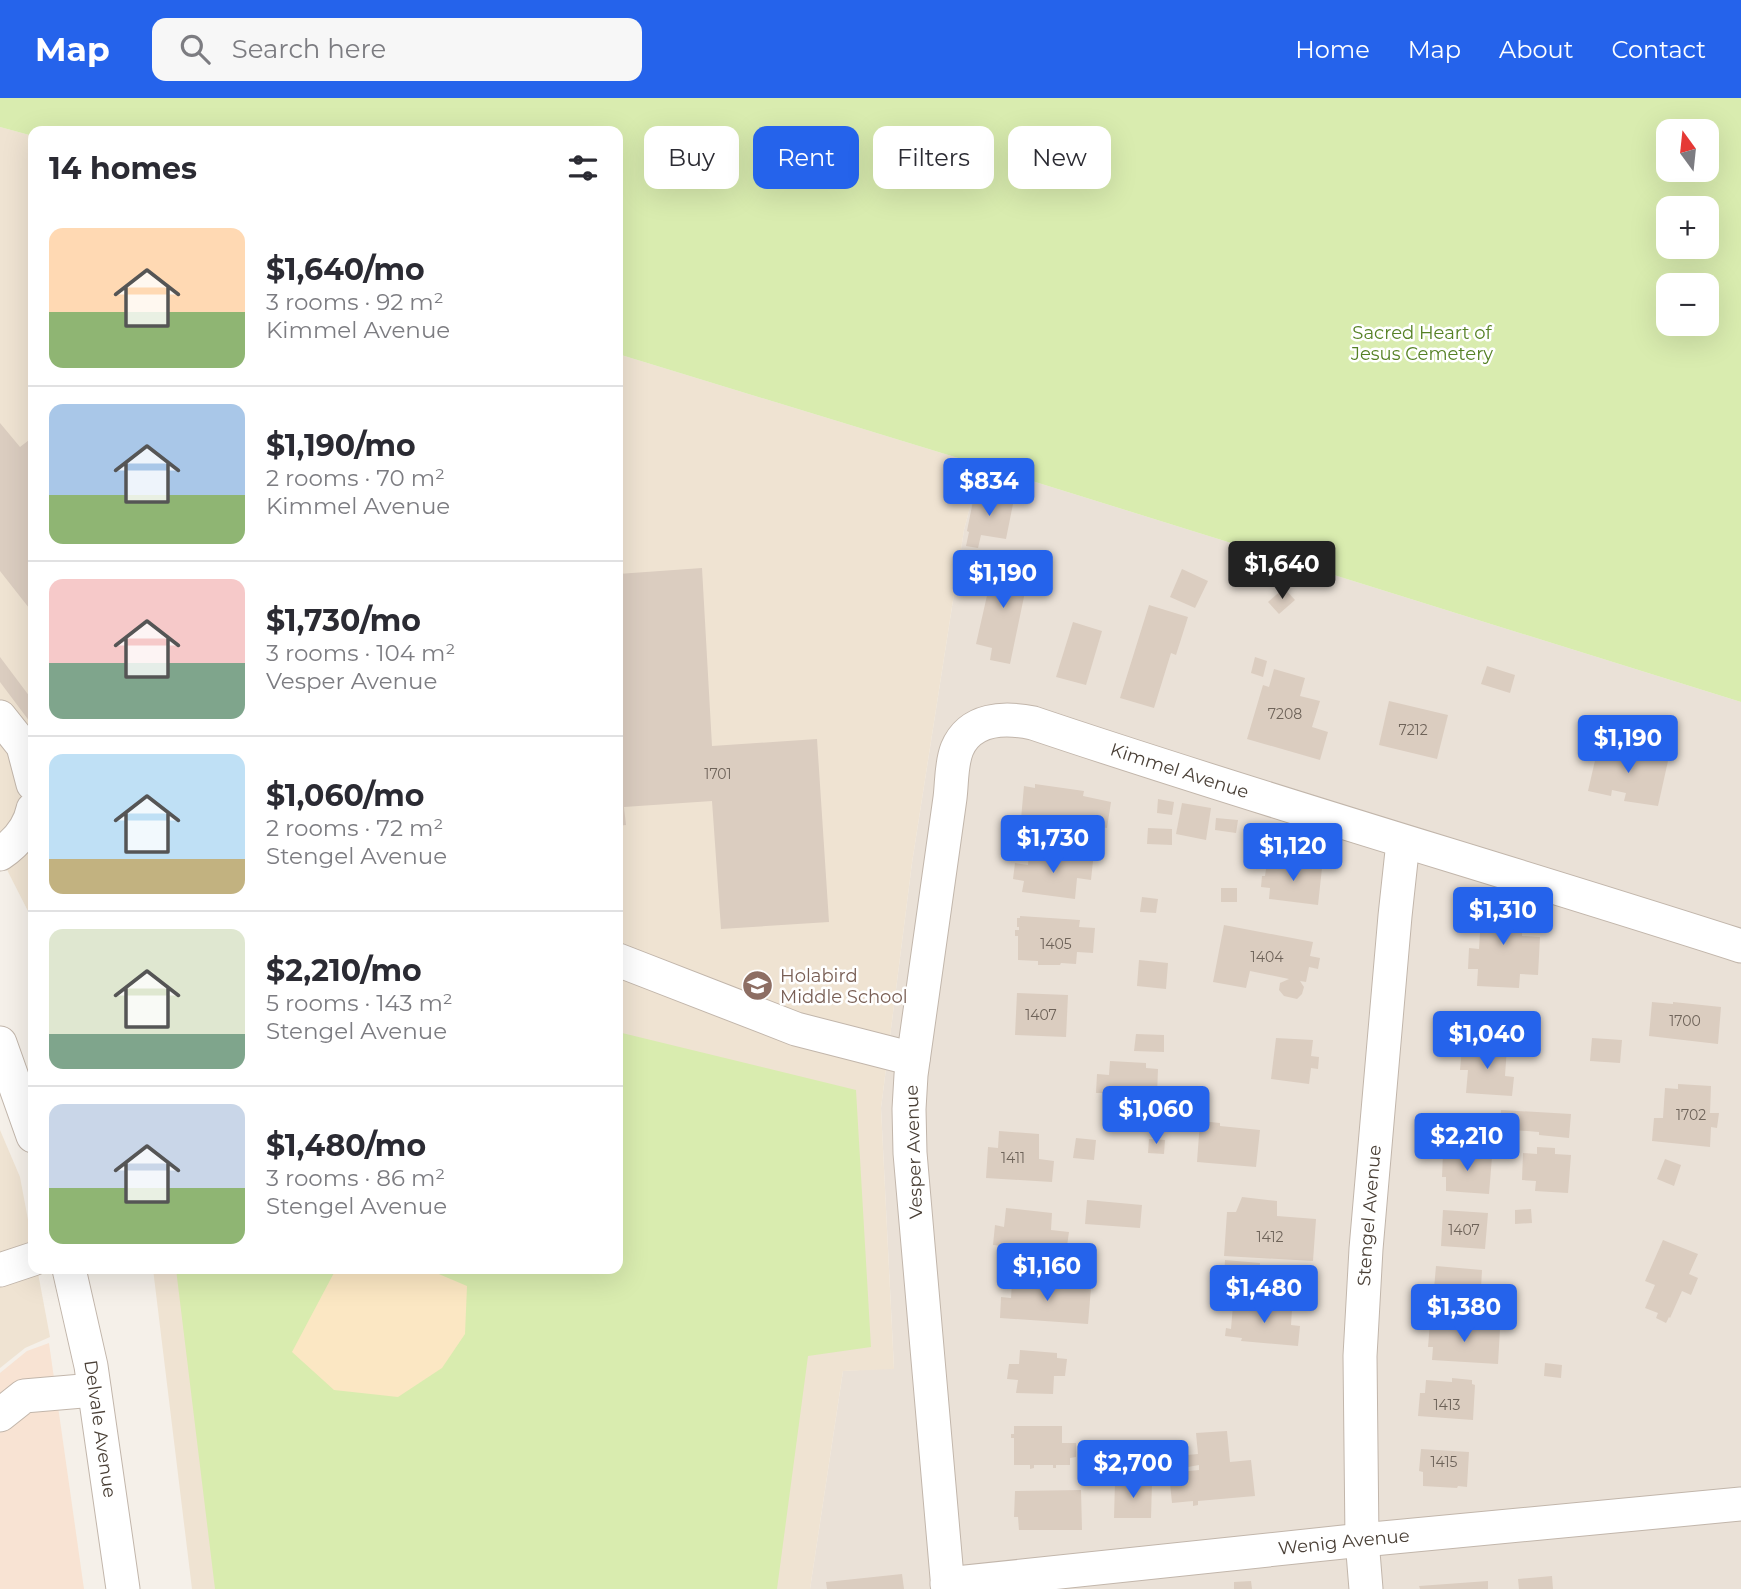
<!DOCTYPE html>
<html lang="en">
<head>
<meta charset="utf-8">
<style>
	:root { --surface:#fff; --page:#f7f7f7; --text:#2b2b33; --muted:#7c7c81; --line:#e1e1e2; --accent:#2563eb }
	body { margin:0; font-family:Montserrat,sans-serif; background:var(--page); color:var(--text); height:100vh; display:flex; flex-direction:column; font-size:26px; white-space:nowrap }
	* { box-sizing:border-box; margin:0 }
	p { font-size:23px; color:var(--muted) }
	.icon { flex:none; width:38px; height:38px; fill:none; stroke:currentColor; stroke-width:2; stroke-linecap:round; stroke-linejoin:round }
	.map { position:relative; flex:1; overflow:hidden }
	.details { position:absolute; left:28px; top:28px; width:595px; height:1148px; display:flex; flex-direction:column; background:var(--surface); border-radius:14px; box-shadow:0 7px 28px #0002 }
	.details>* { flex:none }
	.banner { position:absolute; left:644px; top:28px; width:665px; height:63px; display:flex; gap:14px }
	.needle { width:46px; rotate:345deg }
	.fabs { position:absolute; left:1656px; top:21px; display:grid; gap:14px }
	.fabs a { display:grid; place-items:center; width:63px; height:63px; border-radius:14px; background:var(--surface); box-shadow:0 7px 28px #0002; font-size:35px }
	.price { position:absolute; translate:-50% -60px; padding:0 16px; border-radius:7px; background:var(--accent); color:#fff; font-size:23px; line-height:46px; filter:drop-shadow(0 2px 4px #0008) }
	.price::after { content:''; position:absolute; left:50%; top:42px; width:21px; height:16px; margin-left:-10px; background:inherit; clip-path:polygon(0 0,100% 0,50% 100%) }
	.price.current { background:#222; color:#fff }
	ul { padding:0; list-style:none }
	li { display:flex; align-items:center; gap:21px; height:175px; padding:0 21px }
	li+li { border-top:2px solid var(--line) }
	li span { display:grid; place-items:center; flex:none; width:196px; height:140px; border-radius:14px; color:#555 }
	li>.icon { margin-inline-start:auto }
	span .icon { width:84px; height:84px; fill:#fffc; stroke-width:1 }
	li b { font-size:30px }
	h2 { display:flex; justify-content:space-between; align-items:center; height:84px; padding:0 21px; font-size:30px }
	.pill { padding:0 24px; border-radius:14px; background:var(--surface); box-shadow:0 7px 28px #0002; font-size:24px; line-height:63px }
	.pill.current { background:var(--accent); color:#fff }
	header { display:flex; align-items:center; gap:42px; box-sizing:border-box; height:98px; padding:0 35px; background:var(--accent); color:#fff }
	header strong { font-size:33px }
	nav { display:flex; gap:38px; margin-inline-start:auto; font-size:24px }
	.search { width:490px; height:63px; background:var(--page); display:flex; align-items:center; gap:18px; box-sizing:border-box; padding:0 24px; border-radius:14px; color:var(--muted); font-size:26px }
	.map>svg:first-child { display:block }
	.residential { fill:#eae1d7 }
	.commercial { fill:#f8e3d3 }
	.education { fill:#efe3d2 }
	.green { fill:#d9ecaf; fill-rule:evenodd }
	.sand { fill:#fbe7c3 }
	.building { fill:#dbcdc0 }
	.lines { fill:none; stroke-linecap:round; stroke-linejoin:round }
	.minor-casing { stroke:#c2b6ab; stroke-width:35 }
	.minor { stroke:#fff; stroke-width:33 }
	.labels { text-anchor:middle; stroke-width:5; stroke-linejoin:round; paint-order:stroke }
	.number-label { font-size:14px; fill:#6e6359 }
	.park-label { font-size:18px; fill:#558125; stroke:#fff }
	.street-label { font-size:18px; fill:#4a4037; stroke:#fff }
	.education-label { font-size:18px; fill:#785e54; stroke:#fff; text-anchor:start }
</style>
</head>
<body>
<header>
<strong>Map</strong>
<div class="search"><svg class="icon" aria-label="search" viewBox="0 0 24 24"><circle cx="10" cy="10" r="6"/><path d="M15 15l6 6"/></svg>Search here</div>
<nav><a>Home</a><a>Map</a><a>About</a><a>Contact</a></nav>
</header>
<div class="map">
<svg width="1741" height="1491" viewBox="0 0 1741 1491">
	<rect width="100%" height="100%" fill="#f5f0e9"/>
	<polygon class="residential" points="981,367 1741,604 1741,1491 810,1491 843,1273 894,1270 881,1010 912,765 964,432"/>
	<polygon class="commercial" points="49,1245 84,1491 0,1491 0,1275 27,1253"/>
	<g class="education">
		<polygon points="0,29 33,38 33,823 0,758"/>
		<polygon points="618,256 981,367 964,432 912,765 881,1010 894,1271 843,1273 810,1491 192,1491 153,1171 618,1171"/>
		<polygon points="0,1032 20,1079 50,1239 25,1250 0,1270"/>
	</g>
	<g class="green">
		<path d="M0,0H1741V604L981,367L618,256V33H33V38L0,29ZM1668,33H1706V72H1668ZM1668,110H1706V149H1668ZM1706,187V226H1668V187Z"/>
		<polygon points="618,934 856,992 871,1249 808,1258 777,1491 215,1491 176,1171 618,1171"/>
	</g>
	<polygon class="sand" points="336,1171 427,1171 467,1188 465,1236 442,1270 398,1299 334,1292 292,1254"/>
	<g class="building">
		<polygon points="0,325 20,349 33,339 33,515 0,473"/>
		<polygon points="975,393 1014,401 1006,441 981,437 978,450 966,448 969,434 967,433"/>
		<polygon points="1000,459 1027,465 1022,488 1026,489 1010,566 990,562 992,550 976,546 991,480 995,481"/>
		<polygon points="702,470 712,648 817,641 829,824 721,831 712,703 624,709 626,727 618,728 618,615 619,615 618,587 618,476"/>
		<polygon points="1182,471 1208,483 1195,510 1170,499"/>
		<polygon points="1284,490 1295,502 1279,516 1268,504"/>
		<polygon points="1149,507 1188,519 1176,557 1171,555 1154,610 1120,600"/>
		<polygon points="1073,524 1102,533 1086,587 1056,579"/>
		<polygon points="0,559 33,603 33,628 0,584"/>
		<polygon points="1255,559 1267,563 1263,579 1251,575"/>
		<polygon points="1487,568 1515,577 1510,595 1481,586"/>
		<polygon points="1274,571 1305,580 1300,598 1320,603 1312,629 1328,634 1320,662 1247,641 1263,587 1269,589"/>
		<polygon points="1389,603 1448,617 1437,661 1379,647"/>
		<polygon points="1599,645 1649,656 1649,659 1668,663 1658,708 1624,703 1626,695 1612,692 1611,698 1588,693"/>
		<polygon points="1035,686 1084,693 1083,698 1111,704 1107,730 1079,726 1079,730 1063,728 1062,731 1021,721 1024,688 1035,690"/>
		<polygon points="1158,701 1174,704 1172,717 1157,715"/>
		<polygon points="1182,705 1211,710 1206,742 1176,736"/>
		<polygon points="1216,720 1238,722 1236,735 1215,732"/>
		<polygon points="1148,730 1172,731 1172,747 1147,746"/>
		<polygon points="1029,755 1067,758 1067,760 1093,763 1091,782 1077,780 1075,801 1022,794 1024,783 1013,781 1015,765 1028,767"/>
		<polygon points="1267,764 1322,770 1318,807 1269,801 1270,790 1261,789 1262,778 1265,778"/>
		<rect x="1221" y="790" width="16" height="14"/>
		<polygon points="1142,799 1158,801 1156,815 1140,814"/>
		<polygon points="1477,803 1513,806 1512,814 1523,814 1522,838 1540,839 1538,877 1520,876 1519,890 1477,888 1478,871 1468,871 1469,850 1479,851 1480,835 1475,835"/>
		<polygon points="1020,818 1080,822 1079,829 1095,830 1093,855 1077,854 1076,866 1061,865 1060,867 1038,867 1038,863 1018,862 1018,838 1015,838 1015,832 1019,832 1019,829 1017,829 1017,820 1020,820"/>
		<polygon points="1224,827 1313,844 1310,858 1320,860 1318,871 1309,869 1306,884 1300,883 1304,889 1302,896 1297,901 1284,898 1279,892 1280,885 1289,881 1250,873 1246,890 1213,884"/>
		<polygon points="1139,862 1168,865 1166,891 1137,888"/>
		<polygon points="1017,895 1068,897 1066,939 1015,937"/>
		<polygon points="1652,904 1673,906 1673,904 1721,909 1718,946 1649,938"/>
		<polygon points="1136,936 1164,937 1164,954 1134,953"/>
		<polygon points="1276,940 1313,942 1311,958 1319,959 1318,971 1311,970 1309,986 1271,981"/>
		<polygon points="1592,940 1622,942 1620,965 1590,963"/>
		<polygon points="1470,947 1507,949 1505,978 1514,979 1512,998 1466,995 1468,972 1460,972 1462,950 1470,950"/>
		<polygon points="1110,963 1146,965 1146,970 1158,971 1157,997 1160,997 1159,1027 1135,1025 1137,999 1107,998 1106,995 1096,995 1097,976 1109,977"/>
		<polygon points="1678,986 1711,988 1710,1015 1719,1015 1717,1030 1711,1029 1710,1049 1652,1043 1654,1020 1663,1020 1665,990 1678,991"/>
		<polygon points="1501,1012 1571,1016 1569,1040 1539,1037 1539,1034 1500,1031"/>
		<polygon points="1200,1023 1220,1025 1220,1028 1260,1032 1256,1069 1197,1064"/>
		<polygon points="999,1033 1039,1036 1039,1061 1054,1063 1052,1084 986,1080 988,1049 998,1050"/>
		<polygon points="1076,1040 1096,1042 1094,1062 1073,1060"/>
		<polygon points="1149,1041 1165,1042 1164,1056 1148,1055"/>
		<polygon points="1537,1049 1555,1050 1555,1056 1571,1057 1568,1095 1535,1093 1536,1083 1522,1082 1523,1055 1537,1056"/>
		<polygon points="1443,1055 1492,1059 1489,1096 1446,1093 1446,1079 1442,1079"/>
		<polygon points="1665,1061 1681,1067 1674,1088 1657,1081"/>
		<polygon points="1242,1099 1277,1103 1277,1118 1316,1121 1313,1163 1224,1158 1227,1114 1236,1114"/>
		<polygon points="1087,1102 1142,1107 1140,1130 1085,1126"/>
		<polygon points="1006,1110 1052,1115 1051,1132 1069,1134 1066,1155 993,1147 995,1127 1004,1129"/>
		<polygon points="1531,1111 1532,1125 1515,1126 1515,1112"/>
		<polygon points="1443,1112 1488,1115 1485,1151 1441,1148"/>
		<polygon points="1663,1142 1698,1156 1689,1176 1698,1180 1691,1197 1682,1193 1670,1220 1669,1219 1666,1225 1656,1220 1658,1215 1645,1210 1655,1187 1645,1183"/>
		<polygon points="1225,1162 1260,1165 1259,1184 1224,1181"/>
		<polygon points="1436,1168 1482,1172 1480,1208 1438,1206 1439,1191 1434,1191"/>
		<polygon points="1012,1184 1091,1190 1088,1226 1000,1220 1001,1199 1011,1200"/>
		<polygon points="1245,1206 1292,1211 1291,1227 1300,1228 1298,1248 1241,1243 1242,1240 1225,1238 1226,1230 1231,1231 1233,1207 1245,1208"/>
		<polygon points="1450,1223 1459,1223 1458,1228 1500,1231 1498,1266 1432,1262 1433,1249 1428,1249 1430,1225 1450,1227"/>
		<polygon points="1020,1252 1057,1255 1057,1260 1067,1261 1065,1278 1054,1278 1053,1296 1016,1295 1018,1282 1007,1281 1009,1266 1019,1266"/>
		<polygon points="1545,1265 1562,1267 1561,1280 1544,1278"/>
		<polygon points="1452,1280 1472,1282 1472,1286 1475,1287 1473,1322 1418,1318 1420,1295 1425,1295 1426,1282 1452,1284"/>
		<polygon points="1014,1328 1062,1328 1062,1345 1076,1345 1076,1359 1070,1360 1070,1367 1056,1367 1056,1370 1053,1370 1053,1367 1034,1367 1034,1370 1030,1371 1030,1367 1014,1367 1014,1340 1011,1340 1011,1336 1014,1336"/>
		<polygon points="1227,1333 1230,1364 1251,1362 1255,1398 1198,1403 1198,1407 1193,1408 1193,1403 1172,1405 1169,1375 1199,1372 1199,1367 1188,1369 1187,1357 1198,1356 1196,1335"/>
		<polygon points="1421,1351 1469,1354 1467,1389 1458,1388 1457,1390 1423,1388 1423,1374 1419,1373"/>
		<polygon points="1115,1360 1115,1379 1083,1380 1082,1361"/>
		<polygon points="1115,1384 1152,1384 1151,1420 1114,1420"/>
		<polygon points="1081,1392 1082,1432 1019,1432 1018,1419 1014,1419 1015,1393"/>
		<polygon points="902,1476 904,1491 827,1491 826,1484"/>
		<polygon points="1552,1478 1553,1491 1519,1491 1518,1481"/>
		<polygon points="1251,1483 1252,1491 1234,1491 1234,1484"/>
		<polygon points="1488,1483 1488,1491 1420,1491 1419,1488"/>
	</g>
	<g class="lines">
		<defs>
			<g id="minor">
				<polyline points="0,619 23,648 33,686"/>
				<path d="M0,756C16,745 29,731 33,711"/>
				<polyline points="618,862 796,931 913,961"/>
				<polyline points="0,945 33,1038"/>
				<path id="s1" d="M69,1171L91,1268L123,1491"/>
				<polyline points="0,1172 33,1161"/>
				<polyline points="0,1317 24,1298 94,1292"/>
				<path id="s2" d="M947,1486L1362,1442L1741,1406"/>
				<path id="s3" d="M948,1491L910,1055L909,1011L911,977L950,700C952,684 951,666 957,651C970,620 1004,619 1033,625C1267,704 1505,772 1741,848"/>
				<path id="s4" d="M1366,1491L1362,1442L1360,1258L1366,1151L1395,818L1403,744"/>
			</g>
		</defs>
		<use href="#minor" class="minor-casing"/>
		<use href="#minor" class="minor"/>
	</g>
	<defs>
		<symbol id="school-disc" viewBox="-11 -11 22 22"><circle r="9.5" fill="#8d6e63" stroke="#fff"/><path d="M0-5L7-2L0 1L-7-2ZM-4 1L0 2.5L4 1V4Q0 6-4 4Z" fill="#fff"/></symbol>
	</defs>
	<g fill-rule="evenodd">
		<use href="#school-disc" x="740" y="870" width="35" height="35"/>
	</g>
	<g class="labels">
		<g class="number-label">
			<text x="1285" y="621">7208</text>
			<text x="1413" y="637">7212</text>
			<text x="718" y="681">1701</text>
			<text x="1056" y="851">1405</text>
			<text x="1267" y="864">1404</text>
			<text x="1041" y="922">1407</text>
			<text x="1685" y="928">1700</text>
			<text x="1691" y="1022">1702</text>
			<text x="1013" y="1065">1411</text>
			<text x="1464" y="1137">1407</text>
			<text x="1270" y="1144">1412</text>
			<text x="1447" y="1312">1413</text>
			<text x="1444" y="1369">1415</text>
		</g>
		<g class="park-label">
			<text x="1422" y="241">Sacred Heart of<tspan x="1422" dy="21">Jesus Cemetery</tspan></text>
		</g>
		<g class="street-label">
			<text dy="6" stroke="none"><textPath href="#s3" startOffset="1087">Kimmel Avenue</textPath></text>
			<text transform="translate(914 1054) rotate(-92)" y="6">Vesper Avenue</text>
			<text dy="6" stroke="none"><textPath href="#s4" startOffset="374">Stengel Avenue</textPath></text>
			<text dy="6" stroke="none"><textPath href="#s1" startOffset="163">Delvale Avenue</textPath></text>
			<text dy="6" stroke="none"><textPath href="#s2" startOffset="399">Wenig Avenue</textPath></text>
		</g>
		<g class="education-label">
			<text x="780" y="884">Holabird<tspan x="780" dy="21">Middle School</tspan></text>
		</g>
	</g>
</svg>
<div class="fabs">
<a><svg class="needle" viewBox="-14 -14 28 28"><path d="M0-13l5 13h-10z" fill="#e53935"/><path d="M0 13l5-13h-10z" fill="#7c7c81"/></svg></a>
<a>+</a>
<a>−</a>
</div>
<b class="price" style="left:989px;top:420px">$834</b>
<b class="price current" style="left:1282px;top:503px">$1,640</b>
<b class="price" style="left:1003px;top:512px">$1,190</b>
<b class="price" style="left:1628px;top:677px">$1,190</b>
<b class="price" style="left:1053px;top:777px">$1,730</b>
<b class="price" style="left:1293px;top:785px">$1,120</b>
<b class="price" style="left:1503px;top:849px">$1,310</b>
<b class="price" style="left:1487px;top:973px">$1,040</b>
<b class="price" style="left:1156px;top:1048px">$1,060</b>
<b class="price" style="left:1467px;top:1075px">$2,210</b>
<b class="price" style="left:1047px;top:1205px">$1,160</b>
<b class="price" style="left:1264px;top:1227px">$1,480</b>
<b class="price" style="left:1464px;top:1246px">$1,380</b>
<b class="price" style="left:1133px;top:1402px">$2,700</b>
<div class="banner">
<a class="pill">Buy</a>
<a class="pill current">Rent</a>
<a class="pill">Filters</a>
<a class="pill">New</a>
</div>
<section class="details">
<h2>14 homes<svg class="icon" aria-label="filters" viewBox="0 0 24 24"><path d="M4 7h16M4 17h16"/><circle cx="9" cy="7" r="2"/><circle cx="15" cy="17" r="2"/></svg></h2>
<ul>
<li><span style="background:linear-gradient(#ffd9b3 60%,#8fb573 0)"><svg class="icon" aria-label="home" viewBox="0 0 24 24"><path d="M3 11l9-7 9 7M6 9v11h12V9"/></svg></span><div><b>$1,640/mo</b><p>3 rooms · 92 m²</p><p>Kimmel Avenue</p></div></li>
<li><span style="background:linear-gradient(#a9c7e8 65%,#8fb573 0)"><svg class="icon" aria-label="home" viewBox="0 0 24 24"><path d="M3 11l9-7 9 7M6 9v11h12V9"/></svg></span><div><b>$1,190/mo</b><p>2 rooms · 70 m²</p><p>Kimmel Avenue</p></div></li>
<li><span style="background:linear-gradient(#f6c9c9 60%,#7fa58c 0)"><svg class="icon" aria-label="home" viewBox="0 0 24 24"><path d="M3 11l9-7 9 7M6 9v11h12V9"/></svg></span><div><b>$1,730/mo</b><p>3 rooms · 104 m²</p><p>Vesper Avenue</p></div></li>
<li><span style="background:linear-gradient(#bfe0f5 75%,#c2b280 0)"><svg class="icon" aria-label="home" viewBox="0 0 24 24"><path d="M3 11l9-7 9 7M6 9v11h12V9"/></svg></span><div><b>$1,060/mo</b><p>2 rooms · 72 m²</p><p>Stengel Avenue</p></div></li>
<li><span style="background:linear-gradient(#dfe7d0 75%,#7fa58c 0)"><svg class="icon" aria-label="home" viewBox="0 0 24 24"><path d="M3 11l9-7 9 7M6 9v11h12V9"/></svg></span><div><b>$2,210/mo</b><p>5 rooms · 143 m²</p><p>Stengel Avenue</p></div></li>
<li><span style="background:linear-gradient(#c9d6e8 60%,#8fb573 0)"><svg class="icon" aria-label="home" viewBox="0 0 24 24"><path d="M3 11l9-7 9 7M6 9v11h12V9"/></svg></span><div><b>$1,480/mo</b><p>3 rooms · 86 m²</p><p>Stengel Avenue</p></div></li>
</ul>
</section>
</div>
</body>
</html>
